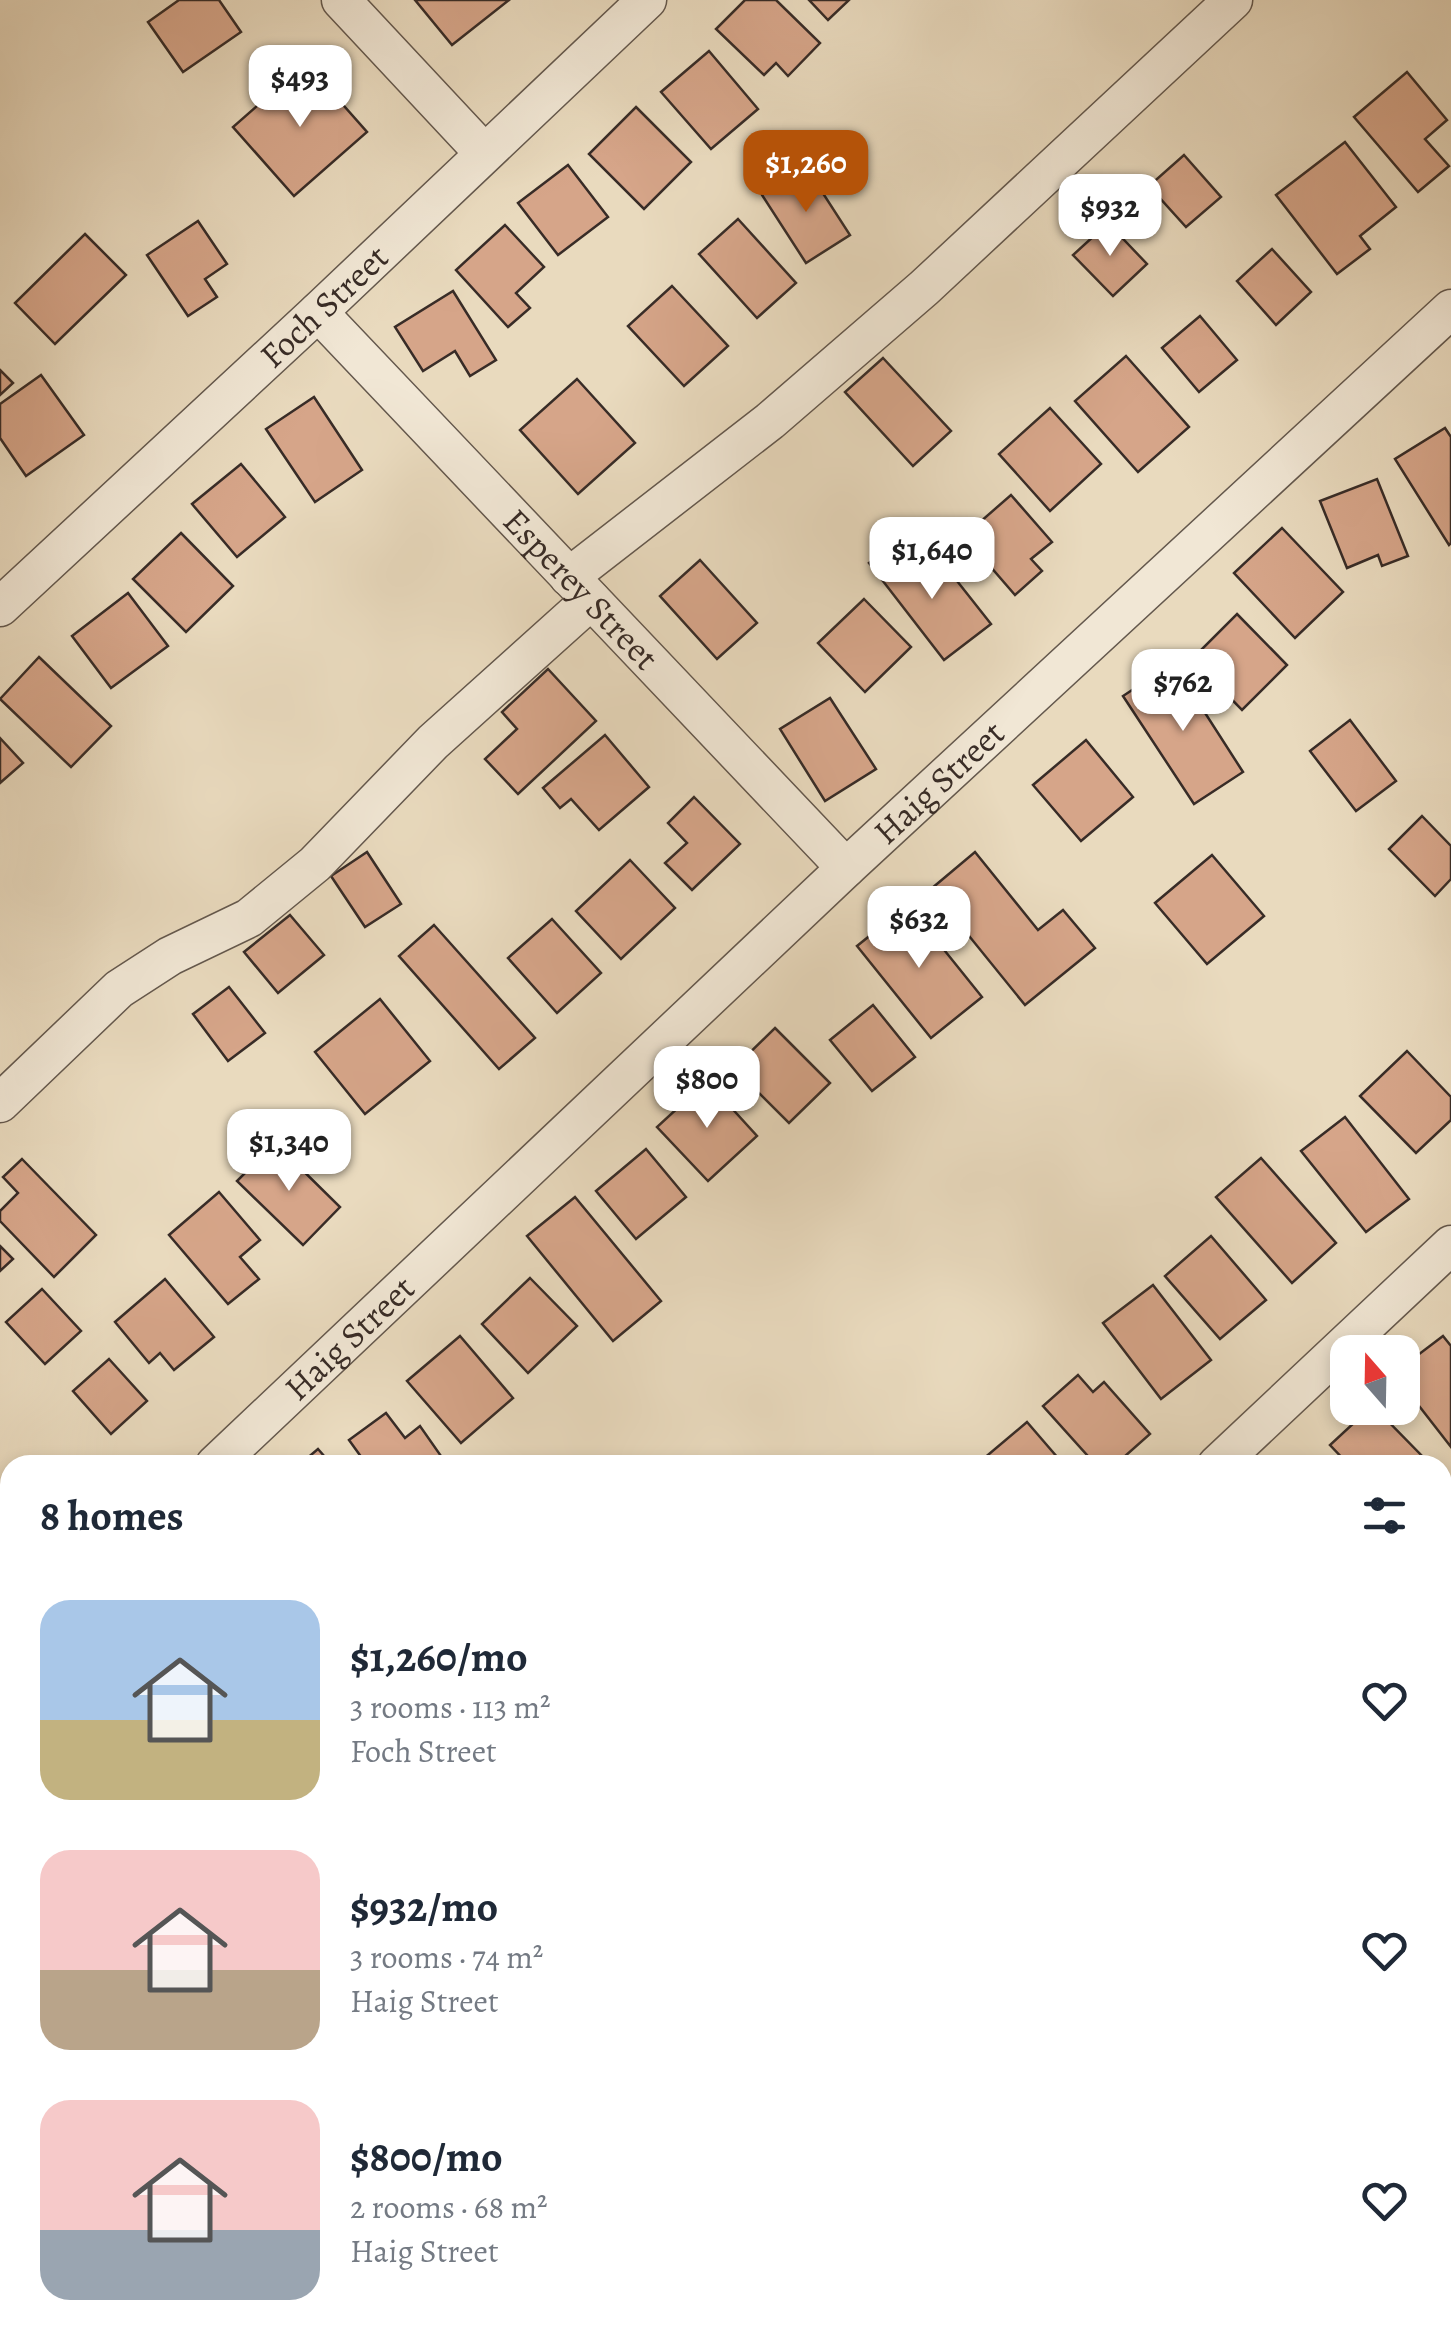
<!DOCTYPE html>
<html lang="en">
<head>
<meta charset="utf-8">
<style>
	:root { --surface:#fff; --page:#f2f2f3; --text:#1f2937; --muted:#747a83; --accent:#b45309 }
	body { margin:0; font-family:Alegreya,serif; background:var(--page); color:var(--text); height:100vh; display:flex; flex-direction:column; font-size:38px; white-space:nowrap }
	* { box-sizing:border-box; margin:0 }
	p { font-size:32px; color:var(--muted) }
	.icon { flex:none; width:55px; height:55px; fill:none; stroke:currentColor; stroke-width:2; stroke-linecap:round; stroke-linejoin:round }
	.map { position:relative; flex:1; overflow:hidden }
	.drawer { position:absolute; left:0px; top:1455px; width:1452px; height:890px; display:flex; flex-direction:column; background:var(--surface); border-radius:30px 30px 0 0; box-shadow:0 5px 15px #0003 }
	.drawer>* { flex:none }
	.needle { width:65px; rotate:340deg }
	.controls { position:absolute; left:1330px; top:1335px; display:grid; gap:20px }
	.controls a { display:grid; place-items:center; width:90px; height:90px; border-radius:20px; background:var(--surface); box-shadow:0 5px 15px #0003; font-size:50px }
	.price { position:absolute; translate:-50% -85px; padding:0 22px; border-radius:20px; background:#fff; color:#222; font-size:32px; line-height:65px; filter:drop-shadow(0 2px 5px #0008) }
	.price::after { content:''; position:absolute; left:50%; top:60px; width:30px; height:22px; margin-left:-15px; background:inherit; clip-path:polygon(0 0,100% 0,50% 100%) }
	.price.current { background:var(--accent); color:#fff }
	ul { padding:0; list-style:none }
	li { display:flex; align-items:center; gap:30px; height:250px; padding:0 40px }
	li span { display:grid; place-items:center; flex:none; width:280px; height:200px; border-radius:30px; color:#555 }
	li>.icon { margin-inline-start:auto }
	span .icon { width:120px; height:120px; fill:#fffc; stroke-width:1 }
	li b { font-size:42px }
	h2 { display:flex; justify-content:space-between; align-items:center; height:120px; padding:0 40px; font-size:42px }
	.map>svg:first-child { display:block }
	.green { fill:#bcbe8e; stroke:#7a755a; stroke-width:2.5 }
	.building { fill:#d6a589; stroke:#382c27; stroke-width:2.5 }
	.lines { fill:none; stroke-linecap:round; stroke-linejoin:round }
	.minor-casing { stroke:#64584d; stroke-width:41 }
	.minor { stroke:#f1e7d5; stroke-width:38 }
	.labels { text-anchor:middle; stroke-width:9; stroke-linejoin:round; paint-order:stroke }
	.street-label { font-size:35px; fill:#382c27; stroke:#f1e7d5 }
</style>
</head>
<body>
<div class="map">
<svg width="1451" height="2345" viewBox="0 0 1451 2345">
	<rect width="100%" height="100%" fill="#e9dabe"/>
	<filter id="stains"><feTurbulence type="fractalNoise" baseFrequency=".002" numOctaves="4"/><feColorMatrix values="0 0 0 0 .2 0 0 0 0 .09 0 0 0 0 .02 0 0 0 .5 -.17"/></filter>
	<radialGradient id="worn" r=".72"><stop offset=".6" stop-color="#630" stop-opacity="0"/><stop offset="1" stop-color="#630" stop-opacity=".3"/></radialGradient>
	<polygon class="green" points="1443,2091 1451,2096 1451,2345 936,2345 938,2335 1442,2335"/>
	<g class="building">
		<polygon points="179,0 219,0 241,32 183,72 148,22"/>
		<polygon points="415,0 509,0 452,45"/>
		<polygon points="745,0 776,0 820,43 788,76 776,63 764,75 716,29"/>
		<polygon points="809,0 849,0 828,20"/>
		<polygon points="709,51 758,109 711,149 661,92"/>
		<polygon points="306,63 367,132 294,196 233,127"/>
		<polygon points="1407,72 1447,120 1425,139 1449,166 1418,192 1354,117"/>
		<polygon points="636,107 691,162 644,209 589,154"/>
		<polygon points="1345,142 1396,207 1360,236 1370,249 1337,274 1276,195"/>
		<polygon points="1184,155 1221,197 1186,227 1149,186"/>
		<polygon points="568,165 608,217 558,255 518,203"/>
		<polygon points="806,167 850,235 806,263 762,195"/>
		<polygon points="738,219 796,283 757,318 699,254"/>
		<polygon points="198,221 227,264 205,279 217,297 188,316 147,255"/>
		<polygon points="1108,223 1147,264 1113,296 1073,255"/>
		<polygon points="505,225 544,267 516,293 530,308 508,327 456,270"/>
		<polygon points="85,234 126,275 55,344 15,303"/>
		<polygon points="1272,249 1311,292 1276,325 1237,281"/>
		<polygon points="672,286 728,346 684,386 628,326"/>
		<polygon points="453,291 496,360 470,376 455,351 423,371 395,327"/>
		<polygon points="1200,316 1237,360 1199,392 1162,348"/>
		<polygon points="1126,356 1189,427 1138,472 1075,401"/>
		<polygon points="883,358 951,431 913,466 845,392"/>
		<polygon points="0,370 13,383 0,395"/>
		<polygon points="41,375 84,435 26,476 0,438 0,404"/>
		<polygon points="577,379 635,443 578,494 520,430"/>
		<polygon points="314,397 362,470 315,502 266,429"/>
		<polygon points="1050,408 1101,464 1050,511 999,454"/>
		<polygon points="1445,428 1451,437 1451,543 1449,545 1395,459"/>
		<polygon points="241,464 285,517 237,557 192,504"/>
		<polygon points="1377,479 1408,556 1382,566 1378,555 1347,568 1320,501"/>
		<polygon points="1011,495 1052,542 1031,559 1042,571 1015,595 964,536"/>
		<polygon points="1282,528 1343,592 1295,638 1234,573"/>
		<polygon points="181,533 233,586 186,632 133,579"/>
		<polygon points="894,543 926,584 946,567 991,624 944,660 869,563"/>
		<polygon points="700,560 757,623 717,659 660,596"/>
		<polygon points="128,593 168,646 111,688 72,636"/>
		<polygon points="864,599 911,647 865,692 818,643"/>
		<polygon points="1237,614 1287,665 1242,710 1192,659"/>
		<polygon points="39,657 111,726 71,767 0,699"/>
		<polygon points="1173,663 1243,772 1194,804 1123,696"/>
		<polygon points="548,669 596,721 518,794 485,759 517,729 502,712"/>
		<polygon points="830,698 876,769 825,801 780,729"/>
		<polygon points="1350,720 1396,781 1356,811 1310,751"/>
		<polygon points="605,735 649,787 599,830 571,799 560,808 543,788"/>
		<polygon points="0,738 23,763 0,783"/>
		<polygon points="1086,740 1133,797 1081,841 1033,785"/>
		<polygon points="694,797 740,844 692,890 665,863 687,843 668,823"/>
		<polygon points="1422,816 1451,846 1451,879 1435,896 1389,849"/>
		<polygon points="367,852 401,904 365,927 331,876"/>
		<polygon points="975,852 1038,930 1063,910 1095,948 1025,1005 931,889"/>
		<polygon points="1212,855 1264,916 1207,964 1155,903"/>
		<polygon points="630,860 675,908 621,959 576,911"/>
		<polygon points="908,905 982,997 931,1038 857,946"/>
		<polygon points="290,915 324,955 278,993 244,952"/>
		<polygon points="552,919 601,973 557,1013 508,958"/>
		<polygon points="434,925 535,1038 499,1069 399,956"/>
		<polygon points="229,987 265,1033 228,1061 193,1014"/>
		<polygon points="380,999 430,1061 365,1114 315,1052"/>
		<polygon points="873,1005 915,1057 872,1091 830,1040"/>
		<polygon points="775,1028 830,1083 789,1123 734,1068"/>
		<polygon points="1407,1051 1451,1097 1451,1120 1416,1153 1360,1096"/>
		<polygon points="707,1081 757,1136 708,1181 657,1127"/>
		<polygon points="1345,1117 1409,1199 1366,1232 1301,1151"/>
		<polygon points="275,1143 340,1207 303,1245 237,1181"/>
		<polygon points="646,1149 686,1197 636,1239 596,1191"/>
		<polygon points="1261,1158 1336,1243 1292,1283 1216,1197"/>
		<polygon points="22,1159 96,1235 54,1277 0,1221 0,1211 18,1193 3,1177"/>
		<polygon points="219,1192 260,1240 240,1257 259,1279 228,1304 169,1235"/>
		<polygon points="575,1197 661,1301 613,1341 527,1236"/>
		<polygon points="1211,1236 1266,1300 1220,1339 1165,1276"/>
		<polygon points="0,1246 13,1259 0,1271"/>
		<polygon points="530,1278 577,1326 528,1373 482,1324"/>
		<polygon points="165,1279 214,1337 174,1370 160,1353 149,1363 115,1322"/>
		<polygon points="1153,1285 1211,1360 1161,1399 1103,1323"/>
		<polygon points="42,1289 81,1331 45,1364 6,1322"/>
		<polygon points="460,1336 513,1398 461,1443 407,1381"/>
		<polygon points="1443,1336 1451,1346 1451,1447 1402,1384 1402,1367"/>
		<polygon points="109,1359 147,1401 111,1434 73,1391"/>
		<polygon points="1078,1375 1093,1392 1104,1382 1150,1434 1115,1465 1096,1465 1043,1406"/>
		<polygon points="1370,1408 1375,1408 1424,1458 1417,1465 1349,1465 1330,1445"/>
		<polygon points="386,1413 405,1438 420,1426 441,1456 436,1459 441,1465 367,1465 349,1440"/>
		<polygon points="1027,1422 1064,1465 976,1465"/>
		<polygon points="318,1449 332,1465 299,1465"/>
		<polygon points="0,1911 10,1925 10,1950 0,1957"/>
		<polygon points="10,1995 10,2028 0,2017 0,2004"/>
		<polygon points="649,2335 677,2335 687,2345 639,2345"/>
		<polygon points="842,2335 868,2335 858,2345 852,2345"/>
	</g>
	<g class="lines">
		<defs>
			<g id="minor">
				<polyline points="341,0 484,153"/>
				<path id="s1" d="M318,312L846,868"/>
				<polyline points="569,577 770,421 924,288 1233,0"/>
				<path id="s2" d="M0,607L318,312L647,0"/>
				<polyline points="0,1103 119,989 170,956 249,918 315,864 433,742 591,600"/>
				<path id="s3" d="M215,1465L846,868L1451,309"/>
				<polyline points="1217,1465 1451,1245"/>
				<polyline points="0,1669 10,1659"/>
				<polyline points="0,1776 10,1787"/>
				<polyline points="534,2335 543,2345"/>
			</g>
		</defs>
		<use href="#minor" class="minor-casing"/>
		<use href="#minor" class="minor"/>
	</g>
	<g class="labels">
		<g class="street-label">
			<text dy="12" stroke="none"><textPath href="#s2" startOffset="442">Foch Street</textPath></text>
			<text dy="12" stroke="none"><textPath href="#s1" startOffset="382">Esperey Street</textPath></text>
			<text dy="12" stroke="none"><textPath href="#s3" startOffset="995">Haig Street</textPath></text>
			<text dy="12" stroke="none"><textPath href="#s3" startOffset="185">Haig Street</textPath></text>
		</g>
	</g>
	<rect width="100%" height="100%" filter="url(#stains)"/>
	<rect width="100%" height="100%" fill="url(#worn)"/>
</svg>
<div class="controls">
<a><svg class="needle" viewBox="-14 -14 28 28"><path d="M0-13l5 13h-10z" fill="#e53935"/><path d="M0 13l5-13h-10z" fill="#747a83"/></svg></a>
</div>
<b class="price" style="left:300px;top:130px">$493</b>
<b class="price current" style="left:806px;top:215px">$1,260</b>
<b class="price" style="left:1110px;top:259px">$932</b>
<b class="price" style="left:932px;top:602px">$1,640</b>
<b class="price" style="left:1183px;top:734px">$762</b>
<b class="price" style="left:919px;top:971px">$632</b>
<b class="price" style="left:707px;top:1131px">$800</b>
<b class="price" style="left:289px;top:1194px">$1,340</b>
<section class="drawer">
<h2>8 homes<svg class="icon" aria-label="filters" viewBox="0 0 24 24"><path d="M4 7h16M4 17h16"/><circle cx="9" cy="7" r="2"/><circle cx="15" cy="17" r="2"/></svg></h2>
<ul>
<li><span style="background:linear-gradient(#a9c7e8 60%,#c2b280 0)"><svg class="icon" aria-label="home" viewBox="0 0 24 24"><path d="M3 11l9-7 9 7M6 9v11h12V9"/></svg></span><div><b>$1,260/mo</b><p>3 rooms · 113 m²</p><p>Foch Street</p></div><svg class="icon" aria-label="heart" viewBox="0 0 24 24"><path d="M12 20l-8-8c-3-5 5-10 8-4 3-6 11-1 8 4z"/></svg></li>
<li><span style="background:linear-gradient(#f6c9c9 60%,#b9a48a 0)"><svg class="icon" aria-label="home" viewBox="0 0 24 24"><path d="M3 11l9-7 9 7M6 9v11h12V9"/></svg></span><div><b>$932/mo</b><p>3 rooms · 74 m²</p><p>Haig Street</p></div><svg class="icon" aria-label="heart" viewBox="0 0 24 24"><path d="M12 20l-8-8c-3-5 5-10 8-4 3-6 11-1 8 4z"/></svg></li>
<li><span style="background:linear-gradient(#f6c9c9 65%,#9aa5b1 0)"><svg class="icon" aria-label="home" viewBox="0 0 24 24"><path d="M3 11l9-7 9 7M6 9v11h12V9"/></svg></span><div><b>$800/mo</b><p>2 rooms · 68 m²</p><p>Haig Street</p></div><svg class="icon" aria-label="heart" viewBox="0 0 24 24"><path d="M12 20l-8-8c-3-5 5-10 8-4 3-6 11-1 8 4z"/></svg></li>
</ul>
</section>
</div>
</body>
</html>
